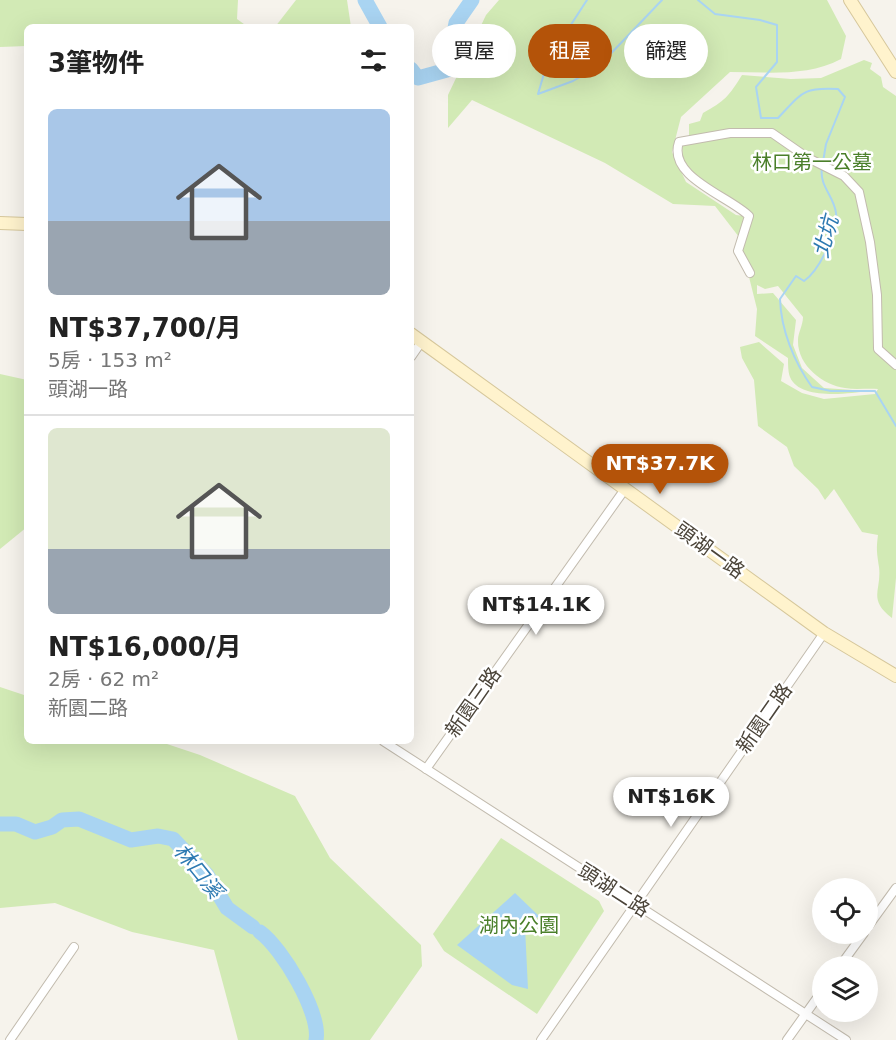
<!DOCTYPE html>
<html lang="zh-TW">
<head>
<meta charset="utf-8">
<style>
	:root { --surface:#fff; --page:#f2f2f2; --text:#222; --muted:#767676; --line:#e0e0e0; --accent:#b45309 }
	body { margin:0; font-family:"DejaVu Sans","Noto Sans TC",sans-serif; background:var(--page); color:var(--text); height:100vh; display:flex; flex-direction:column; font-size:22px; white-space:nowrap }
	* { box-sizing:border-box; margin:0 }
	p { font-size:20px; color:var(--muted) }
	.icon { flex:none; width:33px; height:33px; fill:none; stroke:currentColor; stroke-width:2; stroke-linecap:round; stroke-linejoin:round }
	.map { position:relative; flex:1; overflow:hidden }
	.sheet { position:absolute; left:24px; top:24px; width:390px; height:720px; display:flex; flex-direction:column; background:var(--surface); border-radius:9px; box-shadow:0 6px 24px #0002 }
	.sheet>* { flex:none }
	.hud { position:absolute; left:432px; top:24px; width:374px; height:54px; display:flex; gap:12px }
	.fabs { position:absolute; left:812px; top:878px; display:grid; gap:12px }
	.fabs a { display:grid; place-items:center; width:66px; height:66px; border-radius:50%; background:var(--surface); box-shadow:0 6px 24px #0002; font-size:30px }
	.price { position:absolute; translate:-50% -51px; padding:0 14px; border-radius:21px; background:#fff; color:#222; font-size:20px; line-height:39px; filter:drop-shadow(0 2px 3px #0008) }
	.price::after { content:''; position:absolute; left:50%; top:36px; width:18px; height:14px; margin-left:-9px; background:inherit; clip-path:polygon(0 0,100% 0,50% 100%) }
	.price.selected { background:var(--accent); color:#fff }
	ul { padding:0; list-style:none }
	li { display:grid; align-content:center; gap:12px; height:318px; padding:0 24px }
	li+li { border-top:2px solid var(--line) }
	li span { display:grid; place-items:center; height:186px; border-radius:9px; color:#555 }
	li>.icon { margin-inline-start:auto }
	span .icon { width:108px; height:108px; fill:#fffc; stroke-width:1 }
	li b { font-size:26px }
	h2 { display:flex; justify-content:space-between; align-items:center; height:72px; padding:0 24px; font-size:26px }
	.tag { padding:0 21px; border-radius:27px; background:var(--surface); box-shadow:0 6px 24px #0002; font-size:21px; line-height:54px }
	.tag.selected { background:var(--accent); color:#fff }
	.map>svg:first-child { display:block }
	.green { fill:#d2eab5 }
	.water { fill:#a9d4f2 }
	.lines { fill:none; stroke-linecap:round; stroke-linejoin:round }
	.stream { stroke:#a9d4f2; stroke-width:2 }
	.river { stroke:#a9d4f2; stroke-width:15 }
	.street-casing { stroke:#c2bbae; stroke-width:10 }
	.secondary-casing { stroke:#d6c79b; stroke-width:14 }
	.street { stroke:#fff; stroke-width:8 }
	.secondary { stroke:#fff3cd; stroke-width:12 }
	.labels { text-anchor:middle; stroke-width:5; stroke-linejoin:round; paint-order:stroke }
	.park-label { font-size:20px; fill:#4a7f2a; stroke:#fff }
	.street-label { font-size:20px; fill:#4b4439; stroke:#fff }
	.water-label { font-size:21px; font-style:italic; fill:#2e7ab2; stroke:#fff }
</style>
</head>
<body>
<div class="map">
<svg width="896" height="1040" viewBox="0 0 896 1040">
	<rect width="100%" height="100%" fill="#f6f3ec"/>
	<g class="green">
		<polygon points="0,0 238,0 237,19 248,27 27,27 27,46 0,47"/>
		<polygon points="296,0 347,0 351,27 275,27"/>
		<path d="M499,0H827L846,36L841,59C807,77 768,72 730,72L681,117L672,152L686,182L736,215L744,216L683,165L682,143L689,138V124L700,121L703,113C725,101 729,96 742,75L791,79L821,78L864,60L872,63L870,69L881,77L883,87L896,96V578L892,618C867,599 882,590 879,567C877,553 876,550 878,535L862,532L834,489L825,500L818,489L794,466L787,447L758,426L754,380L742,358L740,347L759,342L784,364L781,381L802,393L824,399L875,394L878,389C867,388 856,390 845,388C823,385 797,365 798,340C798,333 803,325 803,317L778,286L765,289L757,285V294L773,293L796,320L793,345L802,368L824,388L867,391C848,394 799,400 790,377C788,372 788,364 788,358L755,336L757,309L739,237L715,206L673,204L605,163L472,100L448,128V95L486,15Z"/>
		<polygon points="0,374 27,380 27,527 0,549"/>
		<polygon points="0,687 27,696 27,741 158,741 200,755 295,796 330,858 421,945 422,966 370,1040 238,1040 214,950 132,932 55,903 0,908"/>
		<polygon points="501,838 599,901 604,911 537,1014 444,951 433,934"/>
	</g>
	<polygon class="water" points="515,893 539,916 525,927 528,989 512,985 457,945"/>
	<g class="lines">
		<g class="stream">
			<polyline points="587,0 548,60 538,94 573,81 598,67 662,0"/>
			<path d="M698,0L715,14L760,20L777,25V62L756,87L761,118H778C802,93 802,87 838,89L845,97L826,144L823,162"/>
			<path d="M822,168C819,186 834,196 836,213C838,232 819,271 804,281L796,276L780,299C781,330 794,362 812,387L831,391H875L896,426"/>
		</g>
		<g class="river">
			<polyline points="365,0 380,27"/>
			<polyline points="411,69 418,78 447,70 456,23 472,0"/>
			<polyline points="0,824 16,824 35,832 52,827 62,820 79,819 131,840 158,836 173,839 207,875 227,908 253,927"/>
			<path d="M260,932C282,948 321,1013 316,1040"/>
		</g>
		<defs>
			<g id="street">
				<path d="M750,273L738,251L749,216C729,196 667,177 679,142L730,133H772L808,158L844,176L859,192L870,242L877,295L878,349L896,365"/>
				<polyline points="411,357 422,341"/>
				<polyline points="383,741 846,1040"/>
				<polyline points="426,769 625,489"/>
				<polyline points="867,928 896,888"/>
				<polyline points="840,966 864,933"/>
				<polyline points="10,1040 74,947"/>
				<polyline points="541,1040 824,633"/>
				<polyline points="787,1040 822,991"/>
			</g>
			<g id="secondary">
				<polyline points="850,0 896,72"/>
				<polyline points="0,223 27,224"/>
				<polyline points="411,334 824,633 896,676"/>
			</g>
		</defs>
		<use href="#street" class="street-casing"/>
		<use href="#secondary" class="secondary-casing"/>
		<use href="#street" class="street"/>
		<use href="#secondary" class="secondary"/>
	</g>
	<g class="labels">
		<g class="park-label">
			<text x="812" y="169">林口第一公墓</text>
			<text x="519" y="932">湖內公園</text>
		</g>
		<g class="street-label">
			<text transform="translate(710 550) rotate(36)" y="7">頭湖一路</text>
			<text transform="translate(473 702) rotate(-55)" y="7">新園三路</text>
			<text transform="translate(764 718) rotate(-55)" y="7">新園二路</text>
			<text transform="translate(614 890) rotate(33)" y="7">頭湖二路</text>
		</g>
		<g class="water-label">
			<text transform="translate(826 237) rotate(-75)" y="7">北坑</text>
			<text transform="translate(198 871) rotate(51)" y="7">林口溪</text>
		</g>
	</g>
</svg>
<div class="fabs">
<a><svg class="icon" aria-label="locate" viewBox="0 0 24 24"><circle cx="12" cy="12" r="6"/><path d="M12 2v4M12 18v4M2 12h4M18 12h4"/></svg></a>
<a><svg class="icon" aria-label="layers" viewBox="0 0 24 24"><path d="M12 4l9 5-9 5-9-5zM3 14l9 5 9-5"/></svg></a>
</div>
<b class="price selected" style="left:660px;top:495px">NT$37.7K</b>
<b class="price" style="left:536px;top:636px">NT$14.1K</b>
<b class="price" style="left:671px;top:828px">NT$16K</b>
<div class="hud">
<a class="tag">買屋</a>
<a class="tag selected">租屋</a>
<a class="tag">篩選</a>
</div>
<section class="sheet">
<h2>3筆物件<svg class="icon" aria-label="filters" viewBox="0 0 24 24"><path d="M4 7h16M4 17h16"/><circle cx="9" cy="7" r="2"/><circle cx="15" cy="17" r="2"/></svg></h2>
<ul>
<li><span style="background:linear-gradient(#a9c7e8 60%,#9aa5b1 0)"><svg class="icon" aria-label="home" viewBox="0 0 24 24"><path d="M3 11l9-7 9 7M6 9v11h12V9"/></svg></span><div><b>NT$37,700/月</b><p>5房 · 153 m²</p><p>頭湖一路</p></div></li>
<li><span style="background:linear-gradient(#dfe7d0 65%,#9aa5b1 0)"><svg class="icon" aria-label="home" viewBox="0 0 24 24"><path d="M3 11l9-7 9 7M6 9v11h12V9"/></svg></span><div><b>NT$16,000/月</b><p>2房 · 62 m²</p><p>新園二路</p></div></li>
</ul>
</section>
</div>
</body>
</html>
